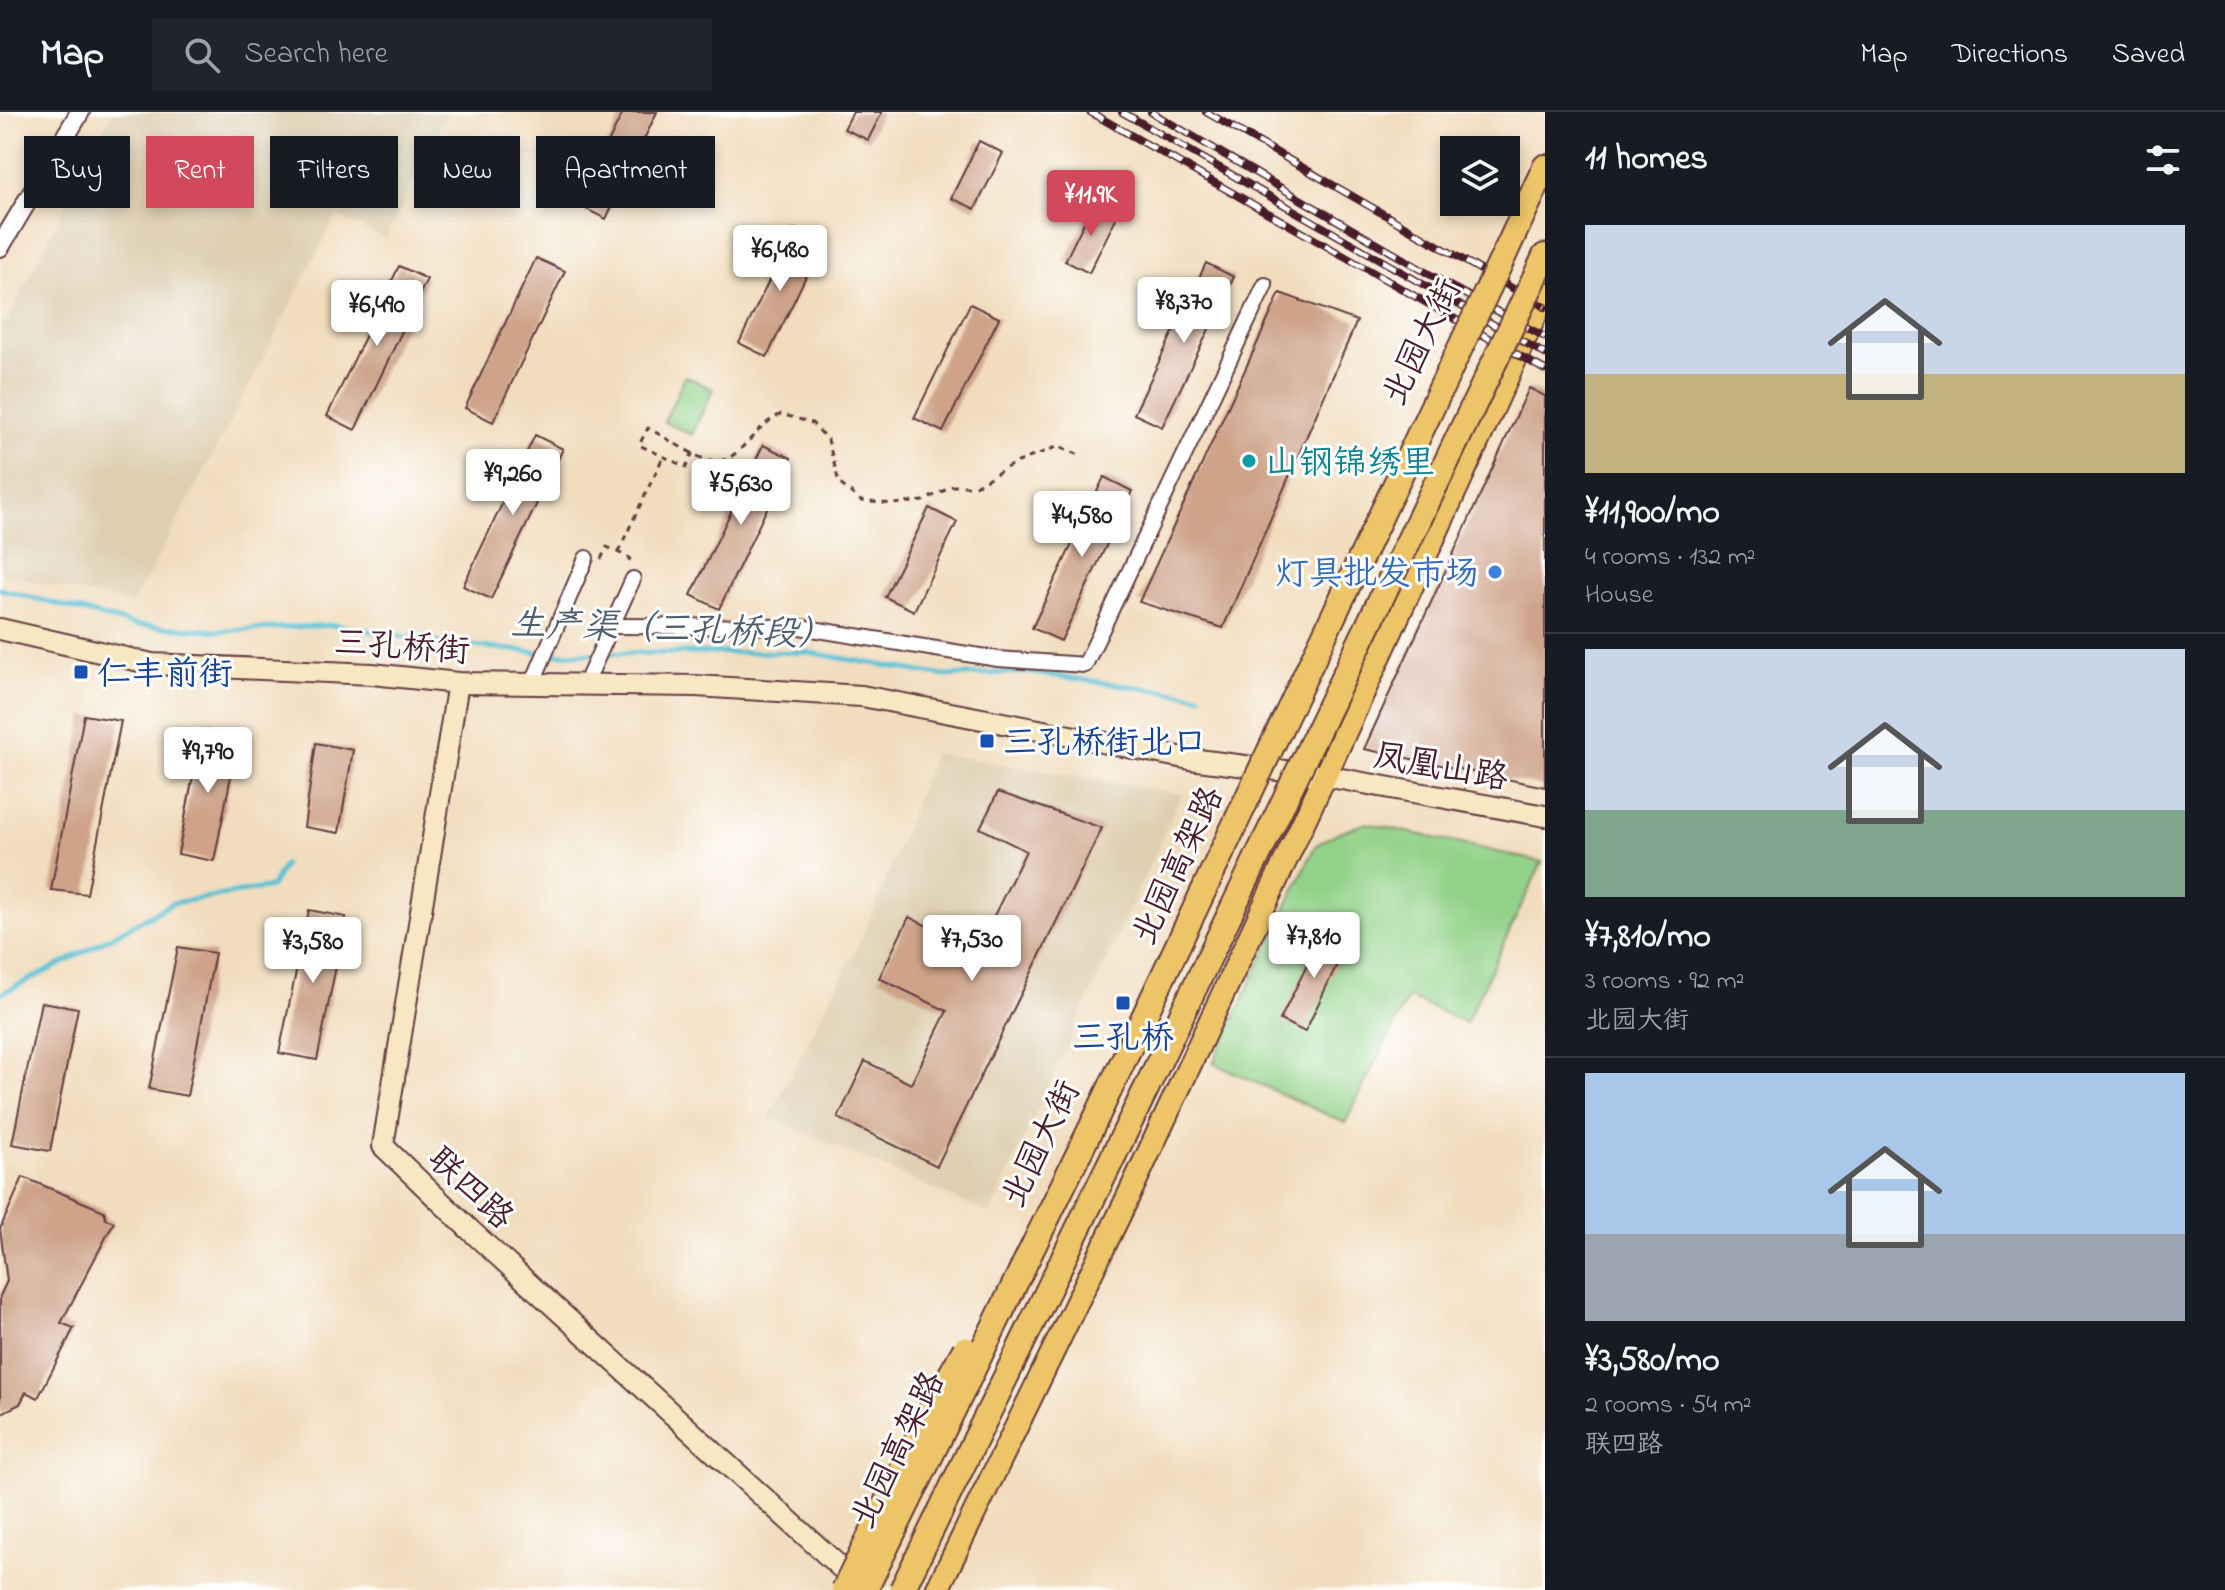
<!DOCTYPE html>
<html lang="en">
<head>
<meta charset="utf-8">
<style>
	:root { --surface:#171b24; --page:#20242c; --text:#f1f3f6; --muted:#9ea1a6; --line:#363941; --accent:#d1495b }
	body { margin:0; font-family:"Indie Flower","LXGW WenKai TC",sans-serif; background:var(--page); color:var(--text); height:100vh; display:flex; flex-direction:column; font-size:30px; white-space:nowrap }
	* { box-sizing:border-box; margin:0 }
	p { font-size:26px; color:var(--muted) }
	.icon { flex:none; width:44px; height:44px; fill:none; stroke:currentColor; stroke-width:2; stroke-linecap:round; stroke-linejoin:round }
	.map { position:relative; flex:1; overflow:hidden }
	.side { display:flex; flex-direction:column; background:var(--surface); width:680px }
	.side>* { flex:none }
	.hud { position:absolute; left:24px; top:24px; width:760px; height:72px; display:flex; gap:16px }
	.controls { position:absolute; left:1440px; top:24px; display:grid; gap:16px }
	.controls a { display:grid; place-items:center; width:80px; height:80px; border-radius:0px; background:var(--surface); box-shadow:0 4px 12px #0003; font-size:40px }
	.price { position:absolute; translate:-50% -68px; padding:0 18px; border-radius:8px; background:#fff; color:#222; font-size:26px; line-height:52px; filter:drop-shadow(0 2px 4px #0008) }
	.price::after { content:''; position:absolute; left:50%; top:48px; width:24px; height:18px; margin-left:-12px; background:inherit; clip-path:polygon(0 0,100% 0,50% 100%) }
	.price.current { background:var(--accent); color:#fff }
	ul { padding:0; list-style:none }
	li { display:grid; align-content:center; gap:16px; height:424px; padding:0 40px }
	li+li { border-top:2px solid var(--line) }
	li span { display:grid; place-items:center; height:248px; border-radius:0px; color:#555 }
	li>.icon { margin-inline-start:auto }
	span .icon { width:144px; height:144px; fill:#fffc; stroke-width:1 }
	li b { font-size:34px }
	h2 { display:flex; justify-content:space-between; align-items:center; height:96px; padding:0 40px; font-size:34px }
	.chip { padding:0 28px; border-radius:0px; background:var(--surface); box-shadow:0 4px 12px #0003; font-size:28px; line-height:72px }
	.chip.current { background:var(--accent); color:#fff }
	header { display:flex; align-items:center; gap:48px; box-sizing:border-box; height:112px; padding:0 40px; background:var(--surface); border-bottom:2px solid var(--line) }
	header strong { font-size:38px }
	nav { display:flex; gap:44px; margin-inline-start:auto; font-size:28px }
	.search { width:560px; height:72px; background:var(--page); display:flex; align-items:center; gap:20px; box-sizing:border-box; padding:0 28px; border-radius:0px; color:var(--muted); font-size:30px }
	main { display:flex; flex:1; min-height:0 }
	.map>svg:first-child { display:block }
	.built { fill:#decfb1 }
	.green { fill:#92d188; stroke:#6e785a; stroke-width:2 }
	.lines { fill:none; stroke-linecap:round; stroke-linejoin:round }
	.stream { stroke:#57c0d3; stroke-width:5 }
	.building { fill:#cea389 }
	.minor-casing { stroke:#633c41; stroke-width:18 }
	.tertiary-casing { stroke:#633c41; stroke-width:22 }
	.secondary-casing { stroke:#633c41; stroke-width:24 }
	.primary-casing { stroke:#633c41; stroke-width:26 }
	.trunk-casing { stroke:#633c41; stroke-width:28 }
	.path { stroke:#633c41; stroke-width:3; stroke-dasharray:6 6; stroke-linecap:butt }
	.minor { stroke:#fff; stroke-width:14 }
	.tertiary { stroke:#fff; stroke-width:18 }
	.secondary { stroke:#f8e7c3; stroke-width:20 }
	.primary { stroke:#eec469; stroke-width:22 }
	.trunk { stroke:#eec469; stroke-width:24 }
	.rail-casing { stroke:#4a1f2b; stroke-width:8 }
	.rail { stroke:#fff; stroke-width:5; stroke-dasharray:15; stroke-linecap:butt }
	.trunk-bridge-casing { stroke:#633c41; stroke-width:28; stroke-linecap:butt }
	.trunk-bridge { stroke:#eec469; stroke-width:24 }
	.culture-dot { fill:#0f9aa8; stroke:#fff; stroke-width:3 }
	.shop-dot { fill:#3f7fe0; stroke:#fff; stroke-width:3 }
	.transit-dot { fill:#1a4fb4; stroke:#fff; stroke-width:3 }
	.labels { text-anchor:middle; stroke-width:6; stroke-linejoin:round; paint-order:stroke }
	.street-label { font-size:34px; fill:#4a1f2b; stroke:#fff }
	.culture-label { font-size:34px; fill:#0d838f; stroke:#fff; text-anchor:start }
	.shop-label { font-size:34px; fill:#366cbe; stroke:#fff; text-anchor:end }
	.transit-label { font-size:34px; fill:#164399; stroke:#fff; text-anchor:start }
	.water-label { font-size:36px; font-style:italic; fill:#4f5f6e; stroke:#fff }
</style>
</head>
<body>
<header>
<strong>Map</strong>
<div class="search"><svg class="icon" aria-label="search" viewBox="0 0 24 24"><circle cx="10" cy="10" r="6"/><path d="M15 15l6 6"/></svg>Search here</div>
<nav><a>Map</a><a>Directions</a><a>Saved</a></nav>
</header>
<main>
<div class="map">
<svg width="1545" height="1478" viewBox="0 0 1545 1478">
	<rect width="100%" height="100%" fill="#fff"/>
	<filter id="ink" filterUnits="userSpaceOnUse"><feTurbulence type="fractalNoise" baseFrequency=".0125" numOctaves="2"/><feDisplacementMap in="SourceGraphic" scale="16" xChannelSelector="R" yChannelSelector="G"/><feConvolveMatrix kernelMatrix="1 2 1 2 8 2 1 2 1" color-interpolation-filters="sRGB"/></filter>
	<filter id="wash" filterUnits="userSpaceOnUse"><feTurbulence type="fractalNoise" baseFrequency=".006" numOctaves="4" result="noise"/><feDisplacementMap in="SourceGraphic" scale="32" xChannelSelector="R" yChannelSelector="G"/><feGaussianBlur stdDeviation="1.8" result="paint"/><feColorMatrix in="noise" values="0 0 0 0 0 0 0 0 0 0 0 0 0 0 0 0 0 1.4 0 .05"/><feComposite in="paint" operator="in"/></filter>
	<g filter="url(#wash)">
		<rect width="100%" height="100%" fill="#f1ddbe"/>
		<g class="built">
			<polygon points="112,0 447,0 386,127 336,104 224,322 133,492 0,462 0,209 6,212"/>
			<polygon points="934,641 1182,682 990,1102 769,1005 868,813"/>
		</g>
		<g class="green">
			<polygon points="685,264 713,277 692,323 664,310"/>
			<polygon points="1367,711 1542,750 1466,911 1408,885 1345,1011 1213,951 1315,734 1337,721"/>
		</g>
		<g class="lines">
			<g class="stream">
				<polyline points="0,477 135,513 219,519 334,513 441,531 555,542 806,540 945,564 1026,560 1201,584"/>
				<polyline points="0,882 69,848 173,791 271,775 284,753"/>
			</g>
		</g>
		<g id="blocks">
			<g class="building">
				<polygon points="623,0 657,0 606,107 578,93"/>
				<polygon points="853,0 882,0 868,28 844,17"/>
				<polygon points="979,29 1003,41 975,97 951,86"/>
				<polygon points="1093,92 1117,104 1089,161 1065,149"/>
				<polygon points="794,117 822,131 767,245 739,231"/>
				<polygon points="536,146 565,159 493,310 465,296"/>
				<polygon points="1206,151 1234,165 1162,315 1134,302"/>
				<polygon points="399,154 427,167 355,318 327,304"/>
				<polygon points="1280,181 1357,209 1223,516 1139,490"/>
				<polygon points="970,192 999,206 943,320 914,306"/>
				<polygon points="1529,276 1545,284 1545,675 1364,637"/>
				<polygon points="535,323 563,337 491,487 463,474"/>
				<polygon points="763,333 791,346 719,497 691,483"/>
				<polygon points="1104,365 1132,379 1061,529 1032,516"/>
				<polygon points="929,396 957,410 914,499 885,485"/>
				<polygon points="84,603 121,609 87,782 51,778"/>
				<polygon points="202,617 239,624 214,749 178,742"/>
				<polygon points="316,631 353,638 339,721 304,715"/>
				<polygon points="998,680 1102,716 937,1054 838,1006 865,949 911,972 947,899 879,866 909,805 977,838 1026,739 980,716"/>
				<polygon points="309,798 346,805 317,948 279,941"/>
				<polygon points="1318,817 1347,831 1305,920 1280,908 1315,837 1310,834"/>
				<polygon points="178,835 215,841 187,984 149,977"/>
				<polygon points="41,890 78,896 50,1039 12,1032"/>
				<polygon points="23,1065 104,1099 106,1107 114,1110 61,1211 74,1216 38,1286 26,1280 20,1292 0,1302 0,1184 7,1169 0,1117"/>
			</g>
		</g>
	</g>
	<g filter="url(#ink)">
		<use href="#blocks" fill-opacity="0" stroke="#633c41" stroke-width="2"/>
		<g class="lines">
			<defs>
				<g id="minor">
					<polyline points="612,514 800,515 998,547 1085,553 1265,173"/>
					<polyline points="532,572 586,446"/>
					<polyline points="585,573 633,467"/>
				</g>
				<polyline id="tertiary" points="0,135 80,0"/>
				<g id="secondary">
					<polyline points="0,517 152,552 372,562 458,571 696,574 862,584 1190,647 1325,664 1545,704"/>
					<polyline points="458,571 383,1034 470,1118 862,1475"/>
				</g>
				<polyline id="primary" points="937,1478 1127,1087 1325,664 1545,182"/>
				<g id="trunk">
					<polyline points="1505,141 1545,55"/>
					<polyline points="1538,159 1545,144"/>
				</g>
			</defs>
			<use href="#minor" class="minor-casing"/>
			<use href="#tertiary" class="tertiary-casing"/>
			<use href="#secondary" class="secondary-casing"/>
			<use href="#primary" class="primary-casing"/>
			<use href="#trunk" class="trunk-casing"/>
			<g class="path">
				<path d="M693,340L686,355L639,333L648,316C661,323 699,347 710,349C720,351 731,346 738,339C754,325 761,312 781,302L812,311L828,328L839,371L861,389L893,392L923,389L953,374H975L1013,352L1059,334L1079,343"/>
				<polyline points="618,440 663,345"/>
				<polyline points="601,447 607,435 630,446 626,454"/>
			</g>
			<use href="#minor" class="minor"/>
			<use href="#tertiary" class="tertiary"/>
			<use href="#secondary" class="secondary"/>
			<use href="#primary" class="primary"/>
			<use href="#trunk" class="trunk"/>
			<defs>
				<g id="rail">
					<polyline points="1090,0 1545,258"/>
					<polyline points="1122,0 1545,242"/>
					<polyline points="1151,0 1448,173 1545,225"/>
					<polyline points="1206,0 1545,195"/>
				</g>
			</defs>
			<use href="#rail" class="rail-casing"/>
			<use href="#rail" class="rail"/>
			<defs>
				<g id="trunk-bridge">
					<polyline points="844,1478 933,1294 965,1237"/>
					<polyline points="865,1478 1098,1002 1505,141"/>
					<polyline points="902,1478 1146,977 1538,159"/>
				</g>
			</defs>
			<use href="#trunk-bridge" class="trunk-bridge-casing"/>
			<use href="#trunk-bridge" class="trunk-bridge"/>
		</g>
	</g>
	<circle class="culture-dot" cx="1249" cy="349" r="8"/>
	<circle class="shop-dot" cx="1495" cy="460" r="8"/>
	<g class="transit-dot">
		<rect x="73" y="552" width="16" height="16" rx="4"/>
		<rect x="979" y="621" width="16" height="16" rx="4"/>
		<rect x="1115" y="883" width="16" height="16" rx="4"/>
	</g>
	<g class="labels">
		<g class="street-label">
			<text transform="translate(1420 229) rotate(-64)" y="12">北园大街</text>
			<text transform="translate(402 533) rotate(4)" y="12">三孔桥街</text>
			<text transform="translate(1441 653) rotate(10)" y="12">凤凰山路</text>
			<text transform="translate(1176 753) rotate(-65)" y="12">北园高架路</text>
			<text transform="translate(1039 1031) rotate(-64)" y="12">北园大街</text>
			<text transform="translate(472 1075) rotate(43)" y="12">联四路</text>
			<text transform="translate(896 1337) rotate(-64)" y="12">北园高架路</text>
		</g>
		<g class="culture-label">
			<text x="1265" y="361">山钢锦绣里</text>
		</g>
		<g class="shop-label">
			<text x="1479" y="472">灯具批发市场</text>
		</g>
		<g class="transit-label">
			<text x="97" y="572">仁丰前街</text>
			<text x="1003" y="641">三孔桥街北口</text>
			<text x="1123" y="936" text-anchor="middle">三孔桥</text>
		</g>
		<g class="water-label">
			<text transform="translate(672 515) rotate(2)" y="13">生产渠（三孔桥段）</text>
		</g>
	</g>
</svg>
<div class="controls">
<a><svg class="icon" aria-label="layers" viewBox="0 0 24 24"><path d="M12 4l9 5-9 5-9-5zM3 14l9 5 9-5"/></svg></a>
</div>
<b class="price current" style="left:1091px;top:126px">¥11.9K</b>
<b class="price" style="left:780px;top:181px">¥6,480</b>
<b class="price" style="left:1184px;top:233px">¥8,370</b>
<b class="price" style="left:377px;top:236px">¥6,490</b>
<b class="price" style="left:513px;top:405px">¥9,260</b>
<b class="price" style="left:741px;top:415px">¥5,630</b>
<b class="price" style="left:1082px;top:447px">¥4,580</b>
<b class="price" style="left:208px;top:683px">¥9,790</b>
<b class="price" style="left:1314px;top:868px">¥7,810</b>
<b class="price" style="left:972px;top:871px">¥7,530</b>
<b class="price" style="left:313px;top:873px">¥3,580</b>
<div class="hud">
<a class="chip">Buy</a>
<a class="chip current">Rent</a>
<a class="chip">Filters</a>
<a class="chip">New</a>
<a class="chip">Apartment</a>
</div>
</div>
<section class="side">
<h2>11 homes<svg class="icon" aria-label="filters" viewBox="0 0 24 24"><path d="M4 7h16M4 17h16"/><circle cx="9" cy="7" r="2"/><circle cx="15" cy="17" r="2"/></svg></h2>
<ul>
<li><span style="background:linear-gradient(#c9d6e8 60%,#c2b280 0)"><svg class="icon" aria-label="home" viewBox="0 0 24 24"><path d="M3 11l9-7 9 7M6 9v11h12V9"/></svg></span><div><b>¥11,900/mo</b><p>4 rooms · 132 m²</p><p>House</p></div></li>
<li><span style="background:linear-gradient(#c9d6e8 65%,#7fa58c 0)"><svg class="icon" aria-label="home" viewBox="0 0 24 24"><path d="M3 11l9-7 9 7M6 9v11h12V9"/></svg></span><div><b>¥7,810/mo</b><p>3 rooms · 92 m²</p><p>北园大街</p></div></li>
<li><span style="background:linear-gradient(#a9c7e8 65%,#9aa5b1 0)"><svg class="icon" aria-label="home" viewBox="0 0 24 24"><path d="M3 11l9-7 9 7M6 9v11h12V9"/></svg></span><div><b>¥3,580/mo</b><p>2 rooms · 54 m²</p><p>联四路</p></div></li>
</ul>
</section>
</main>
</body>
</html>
